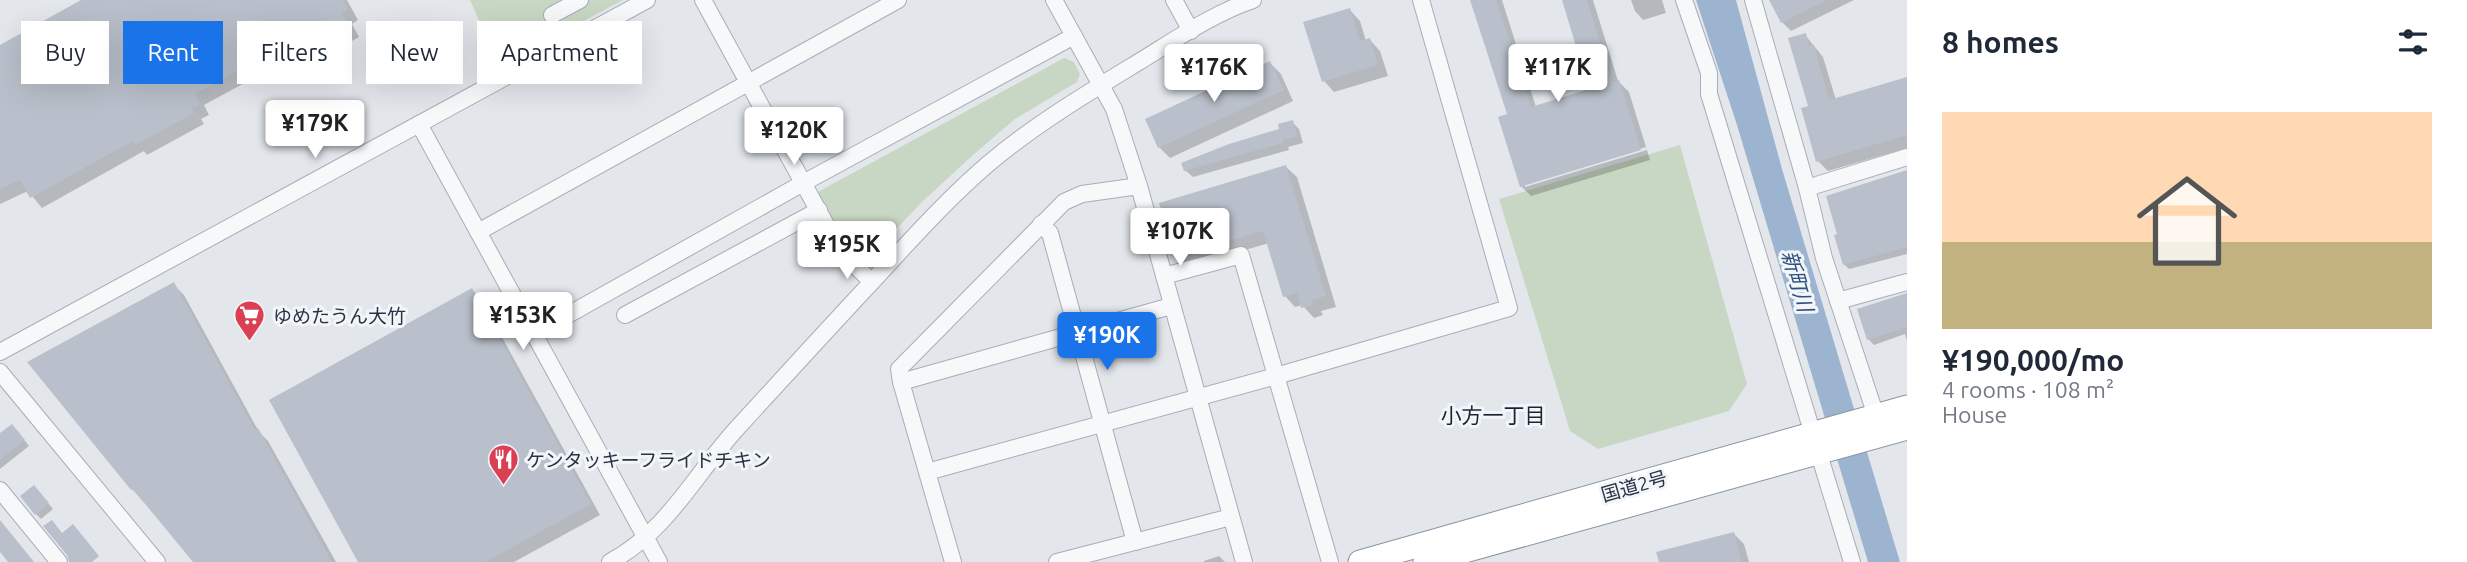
<!DOCTYPE html>
<html lang="en">
<head>
<meta charset="utf-8">
<style>
	:root { --surface:#fff; --page:#f6f6f7; --text:#1f2937; --muted:#747a83; --accent:#1a73e8 }
	body { margin:0; font-family:Ubuntu,"Noto Sans JP",sans-serif; background:var(--page); color:var(--text); height:100vh; display:flex; flex-direction:column; font-size:26px; white-space:nowrap }
	* { box-sizing:border-box; margin:0 }
	p { font-size:23px; color:var(--muted) }
	.icon { flex:none; width:38px; height:38px; fill:none; stroke:currentColor; stroke-width:2; stroke-linecap:round; stroke-linejoin:round }
	.map { position:relative; flex:1; overflow:hidden }
	.sheet { display:flex; flex-direction:column; background:var(--surface); width:560px }
	.sheet>* { flex:none }
	.guide { position:absolute; left:21px; top:21px; width:665px; height:63px; display:flex; gap:14px }
	.price { position:absolute; translate:-50% -60px; padding:0 16px; border-radius:7px; background:#fff; color:#222; font-size:23px; line-height:46px; filter:drop-shadow(0 2px 4px #0008) }
	.price::after { content:''; position:absolute; left:50%; top:42px; width:21px; height:16px; margin-left:-10px; background:inherit; clip-path:polygon(0 0,100% 0,50% 100%) }
	.price.on { background:var(--accent); color:#fff }
	ul { padding:0; list-style:none }
	li { display:grid; align-content:center; gap:14px; height:371px; padding:0 35px }
	li span { display:grid; place-items:center; height:217px; border-radius:0px; color:#555 }
	li>.icon { margin-inline-start:auto }
	span .icon { width:126px; height:126px; fill:#fffc; stroke-width:1 }
	li b { font-size:30px }
	h2 { display:flex; justify-content:space-between; align-items:center; height:84px; padding:0 35px; font-size:30px }
	.chip { padding:0 24px; border-radius:0px; background:var(--surface); box-shadow:0 7px 28px #0002; font-size:24px; line-height:63px }
	.chip.on { background:var(--accent); color:#fff }
	main { display:flex; flex:1; min-height:0 }
	.map>svg:first-child { display:block }
	.green { fill:#c8d7c4 }
	.water { fill:#9cb4cf }
	.shadow { fill:#0003 }
	.building { fill:#bac0cb }
	.lines { fill:none; stroke-linecap:round; stroke-linejoin:round }
	.minor-casing { stroke:#a7adb7; stroke-width:18 }
	.highway-casing { stroke:#8993a4; stroke-width:25 }
	.minor { stroke:#f6f8fa; stroke-width:16 }
	.highway { stroke:#fff; stroke-width:23 }
	.labels { text-anchor:middle; stroke-width:6; stroke-linejoin:round; paint-order:stroke }
	.poi-label { font-size:19px; fill:#293346; stroke:#f3f6f9; text-anchor:start }
	.street-label { font-size:19px; fill:#293346; stroke:#f3f6f9 }
	.water-label { font-size:21px; font-style:italic; fill:#2f517e; stroke:#f3f6f9 }
	.neighbourhood-label { font-size:21px; fill:#1b2437; stroke:#f3f6f9 }
</style>
</head>
<body>
<main>
<div class="map">
<svg width="1907" height="562" viewBox="0 0 1907 562">
	<rect width="100%" height="100%" fill="#e3e7ec"/>
	<g class="green">
		<polygon points="470,0 623,0 531,49 527,44 497,61"/>
		<polygon points="1064,58 1074,62 1080,74 1077,82 1015,119 973,155 922,202 864,263 847,246 816,193"/>
		<polygon points="1680,145 1747,384 1729,411 1598,449 1570,431 1499,199"/>
	</g>
	<polygon class="water" points="1696,0 1736,0 1782,169 1900,562 1868,562 1737,125"/>
	<g class="shadow">
		<polygon points="84,0 347,0 358,20 352,24 359,37 318,60 307,49 204,105 209,115 201,119 204,124 147,155 144,151 42,208 28,191 0,204 0,47"/>
		<polygon points="1472,0 1502,0 1536,107 1591,90 1564,0 1593,0 1618,81 1629,92 1646,147 1525,183 1525,187 1647,150 1650,160 1531,196 1521,186 1509,115"/>
		<polygon points="1631,0 1662,0 1666,13 1643,20 1635,11"/>
		<polygon points="1771,0 1854,0 1791,31 1782,22"/>
		<polygon points="1350,10 1360,21 1366,41 1370,40 1380,51 1388,76 1334,92 1324,81"/>
		<polygon points="1805,35 1823,57 1836,100 1907,79 1907,148 1828,171 1818,161 1810,108"/>
		<polygon points="1270,63 1281,74 1293,101 1170,158 1159,147"/>
		<polygon points="1292,122 1299,129 1303,143 1288,147 1289,150 1193,177 1185,170 1281,131"/>
		<polygon points="1286,167 1297,177 1336,307 1321,311 1323,315 1314,318 1302,305 1295,307 1285,296 1269,243 1188,267 1177,256"/>
		<polygon points="1907,172 1907,254 1849,269 1844,264"/>
		<polygon points="173,284 184,295 259,432 268,441 336,562 197,562 132,489"/>
		<polygon points="472,290 482,301 600,515 514,562 360,562"/>
		<polygon points="1907,302 1907,341 1905,334 1874,345 1869,340 1859,310"/>
		<polygon points="17,431 29,446 0,469 0,436"/>
		<polygon points="39,492 53,509 41,519 36,514"/>
		<polygon points="1733,533 1744,544 1749,562 1660,562"/>
		<polygon points="1219,556 1225,562 1204,562 1204,561"/>
	</g>
	<g class="building">
		<polygon points="81,0 343,0 348,9 342,13 350,26 306,51 299,37 195,94 200,104 192,108 194,113 135,145 133,141 30,198 20,180 0,189 0,45"/>
		<polygon points="1470,0 1496,0 1531,107 1589,89 1562,0 1587,0 1612,82 1619,80 1641,150 1520,187 1498,117 1507,114"/>
		<polygon points="1769,0 1827,0 1781,23"/>
		<polygon points="1350,8 1360,41 1370,38 1378,65 1322,82 1303,22"/>
		<polygon points="1806,33 1809,46 1814,45 1829,100 1907,77 1907,135 1816,162 1801,108 1808,106 1788,38"/>
		<polygon points="1270,61 1284,90 1158,148 1145,119"/>
		<polygon points="1293,120 1297,136 1282,140 1283,143 1184,171 1181,163 1229,144 1279,129 1278,124"/>
		<polygon points="1286,165 1326,296 1312,300 1313,305 1301,308 1297,293 1283,297 1263,231 1175,257 1159,203"/>
		<polygon points="1907,170 1907,247 1843,265 1834,235 1837,234 1826,196"/>
		<polygon points="174,282 255,430 258,428 332,562 193,562 133,489 131,490 27,362"/>
		<polygon points="472,288 591,504 485,562 358,562 269,400"/>
		<polygon points="1907,293 1907,327 1867,340 1857,309"/>
		<polygon points="12,424 25,440 0,460 0,433"/>
		<polygon points="34,485 49,503 35,515 20,496"/>
		<polygon points="0,520 34,562 8,562 0,552"/>
		<polygon points="52,520 62,533 73,524 99,556 92,562 69,562 67,555 43,526"/>
		<polygon points="1734,532 1742,562 1659,562 1656,552"/>
	</g>
	<g class="lines">
		<defs>
			<g id="minor">
				<polyline points="703,0 841,252 872,282"/>
				<polyline points="1054,0 1114,109 1139,186 1244,562"/>
				<polyline points="1174,0 1191,31"/>
				<polyline points="1684,0 1709,73 1709,94 1852,562"/>
				<polyline points="1753,0 1807,188 1824,258 1876,416"/>
				<polyline points="552,15 580,0"/>
				<polyline points="419,124 659,562"/>
				<polyline points="1807,188 1907,157"/>
				<polyline points="1041,224 1050,233 1135,542"/>
				<polyline points="478,232 898,0"/>
				<polyline points="1164,276 1241,255 1330,562"/>
				<polyline points="1838,301 1907,282"/>
				<polyline points="625,315 819,210"/>
				<polyline points="534,334 805,182 1074,36"/>
				<polyline points="0,352 647,0"/>
				<polyline points="0,372 157,562"/>
				<polyline points="901,382 1171,306"/>
				<polyline points="927,472 1276,376 1509,308 1421,0"/>
				<polyline points="0,490 59,562"/>
				<path d="M610,562C670,529 695,473 740,425C783,378 826,331 869,285C908,243 945,201 988,164C1034,125 1086,94 1137,63C1175,40 1212,14 1253,0"/>
				<polyline points="953,562 901,382 899,369 1064,202 1082,194 1139,186"/>
				<polyline points="1057,562 1231,517"/>
			</g>
			<g id="highway">
				<polyline points="1360,562 1907,407"/>
				<polyline points="1425,562 1907,428"/>
			</g>
		</defs>
		<use href="#minor" class="minor-casing"/>
		<use href="#highway" class="highway-casing"/>
		<use href="#minor" class="minor"/>
		<use href="#highway" class="highway"/>
	</g>
	<defs>
		<symbol id="supermarket-pin" viewBox="-11 -11 22 30"><path d="M0 17L-7.5 6A9.5 9.5 0 1 1 7.5 6Z" fill="#da3f54" stroke="#f3f6f9"/><path d="M-6-5.5h2.5l.6 2H6L4.5 2H-2.5L-4.4-4H-6ZM-1.5 3.2a1.3 1.3 0 1 0 .1 0ZM3 3.2a1.3 1.3 0 1 0 .1 0Z" fill="#fff"/></symbol>
		<symbol id="restaurant-pin" viewBox="-11 -11 22 30"><path d="M0 17L-7.5 6A9.5 9.5 0 1 1 7.5 6Z" fill="#da3f54" stroke="#f3f6f9"/><path d="M-5-6h1v4h1v-4h1v4h1v-4h1v5L-1.5 .5V6h-2V.5L-5-1ZM5-6V6H3V1.5H1.5Q1.5-4 5-6Z" fill="#fff"/></symbol>
	</defs>
	<g fill-rule="evenodd">
		<use href="#supermarket-pin" x="232" y="298" width="35" height="47"/>
		<use href="#restaurant-pin" x="486" y="442" width="35" height="47"/>
	</g>
	<g class="labels">
		<g class="poi-label">
			<text x="273" y="323">ゆめたうん大竹</text>
			<text x="526" y="467">ケンタッキーフライドチキン</text>
		</g>
		<g class="street-label">
			<text transform="translate(1634 486) rotate(-16)" y="7">国道2号</text>
		</g>
		<g class="water-label">
			<text transform="translate(1797 281) rotate(74)" y="7">新町川</text>
		</g>
		<g class="neighbourhood-label">
			<text x="1493" y="423">小方一丁目</text>
		</g>
	</g>
</svg>
<b class="price" style="left:1214px;top:104px">¥176K</b>
<b class="price" style="left:1558px;top:104px">¥117K</b>
<b class="price" style="left:315px;top:160px">¥179K</b>
<b class="price" style="left:794px;top:167px">¥120K</b>
<b class="price" style="left:1180px;top:268px">¥107K</b>
<b class="price" style="left:847px;top:281px">¥195K</b>
<b class="price" style="left:523px;top:352px">¥153K</b>
<b class="price on" style="left:1107px;top:372px">¥190K</b>
<div class="guide">
<a class="chip">Buy</a>
<a class="chip on">Rent</a>
<a class="chip">Filters</a>
<a class="chip">New</a>
<a class="chip">Apartment</a>
</div>
</div>
<section class="sheet">
<h2>8 homes<svg class="icon" aria-label="filters" viewBox="0 0 24 24"><path d="M4 7h16M4 17h16"/><circle cx="9" cy="7" r="2"/><circle cx="15" cy="17" r="2"/></svg></h2>
<ul>
<li><span style="background:linear-gradient(#ffd9b3 60%,#c2b280 0)"><svg class="icon" aria-label="home" viewBox="0 0 24 24"><path d="M3 11l9-7 9 7M6 9v11h12V9"/></svg></span><div><b>¥190,000/mo</b><p>4 rooms · 108 m²</p><p>House</p></div></li>
</ul>
</section>
</main>
</body>
</html>
